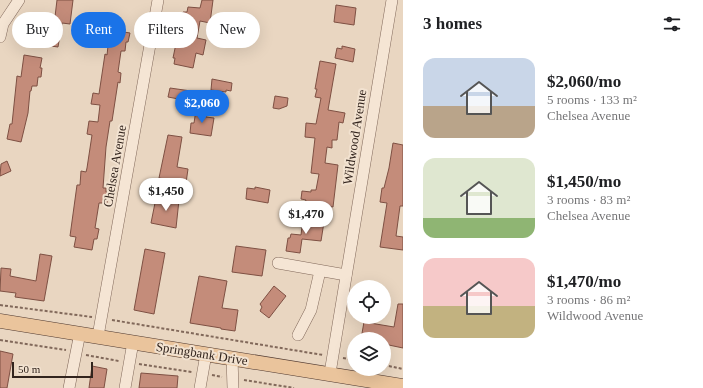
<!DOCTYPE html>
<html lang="en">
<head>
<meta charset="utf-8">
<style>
	:root { --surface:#fff; --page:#f2f2f2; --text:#202124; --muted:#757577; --accent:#1a73e8 }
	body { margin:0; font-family:"Times New Roman",serif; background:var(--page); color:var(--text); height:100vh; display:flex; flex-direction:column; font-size:15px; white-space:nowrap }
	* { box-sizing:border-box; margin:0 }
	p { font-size:13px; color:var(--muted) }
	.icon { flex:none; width:22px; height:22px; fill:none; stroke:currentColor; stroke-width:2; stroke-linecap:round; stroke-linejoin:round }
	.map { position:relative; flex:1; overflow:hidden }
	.side { display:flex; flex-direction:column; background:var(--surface); width:300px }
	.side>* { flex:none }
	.guide { position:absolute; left:12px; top:12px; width:331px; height:36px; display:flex; gap:8px }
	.fabs { position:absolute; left:347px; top:280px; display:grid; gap:8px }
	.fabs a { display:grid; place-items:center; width:44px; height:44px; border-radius:50%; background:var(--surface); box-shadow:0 4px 16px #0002; font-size:20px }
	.scale { position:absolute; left:12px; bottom:10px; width:81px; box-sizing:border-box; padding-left:4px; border:2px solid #32241d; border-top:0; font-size:11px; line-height:14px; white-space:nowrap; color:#32241d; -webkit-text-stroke:3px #f2e2d0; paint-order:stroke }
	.price { position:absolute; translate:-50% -34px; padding:0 9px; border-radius:14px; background:#fff; color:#222; font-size:13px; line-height:26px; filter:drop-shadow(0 1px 2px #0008) }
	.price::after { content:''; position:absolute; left:50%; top:24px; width:12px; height:9px; margin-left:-6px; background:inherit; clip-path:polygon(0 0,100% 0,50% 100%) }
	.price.active { background:var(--accent); color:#fff }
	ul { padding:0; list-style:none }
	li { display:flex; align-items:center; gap:12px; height:100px; padding:0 20px }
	li span { display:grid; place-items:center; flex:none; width:112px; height:80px; border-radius:12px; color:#555 }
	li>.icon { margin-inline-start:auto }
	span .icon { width:48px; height:48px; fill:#fffc; stroke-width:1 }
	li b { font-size:17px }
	h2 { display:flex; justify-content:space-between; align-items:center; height:48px; padding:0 20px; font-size:17px }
	.chip { padding:0 14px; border-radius:18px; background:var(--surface); box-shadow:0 4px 16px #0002; font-size:14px; line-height:36px }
	.chip.active { background:var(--accent); color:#fff }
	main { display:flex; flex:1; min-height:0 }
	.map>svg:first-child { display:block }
	.building { fill:#c48c7a; stroke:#7e5043 }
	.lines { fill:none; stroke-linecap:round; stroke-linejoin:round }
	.minor-casing { stroke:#81685a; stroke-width:12 }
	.major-casing { stroke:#4f382f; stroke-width:15 }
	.path { stroke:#81685a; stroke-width:2; stroke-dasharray:3 2; stroke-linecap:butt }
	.minor { stroke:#f5e5d4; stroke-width:11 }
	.major { stroke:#eac49c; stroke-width:14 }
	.labels { text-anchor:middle; stroke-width:4; stroke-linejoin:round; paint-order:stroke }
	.street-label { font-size:13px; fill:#32241d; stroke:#f2e2d0 }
</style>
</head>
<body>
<main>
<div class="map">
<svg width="403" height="388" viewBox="0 0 403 388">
	<rect width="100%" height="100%" fill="#e9d6c1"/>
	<g class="building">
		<polygon points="57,0 73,0 70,24 62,23 58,47 51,46 52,42 38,40 41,23 54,25"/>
		<polygon points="202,0 213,0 210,23 200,21 197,38 206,40 203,55 196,53 193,68 174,64 175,58 173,58 178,34 179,34 183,12 187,12 188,7 200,8"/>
		<polygon points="336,5 356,8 354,25 334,22"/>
		<polygon points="118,31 130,33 128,42 126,42 125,51 121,51 118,72 121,73 120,83 118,82 112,121 110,121 106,147 103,188 106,188 106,192 108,193 107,203 99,203 95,228 99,229 97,239 94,239 92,250 74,247 76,237 70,236 77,185 80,185 81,171 86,172 87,168 92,135 87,134 89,121 98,122 100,105 91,104 93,93 99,94 105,54 107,55 108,46"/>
		<polygon points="342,46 355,49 353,62 335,58 337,48 342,49"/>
		<polygon points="24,55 42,58 40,68 42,68 41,77 38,77 37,86 32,86 31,91 30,91 28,113 21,142 7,139 10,124 12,124 17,76 21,77"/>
		<polygon points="320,61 336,64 328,110 345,113 343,123 339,122 337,140 332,140 332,148 327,147 325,163 338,165 333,207 305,203 306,200 301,199 302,191 311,192 311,190 316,190 319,174 311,173 315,138 305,137 306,123 316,124 321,98 315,97 317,89 315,89"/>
		<polygon points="212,79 232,83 231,91 226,90 226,92 211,90"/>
		<polygon points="170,88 191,91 189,101 168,97"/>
		<polygon points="275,96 288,98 287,106 279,109 273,108"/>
		<polygon points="196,110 206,112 206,117 214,118 211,136 190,133 191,123 194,123"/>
		<polygon points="168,135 182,137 177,167 188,169 186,183 159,178"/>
		<polygon points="393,143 403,145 403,206 400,206 396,236 403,237 403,250 380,247 387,203 380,202 382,188 384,188 389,168"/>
		<polygon points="7,161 11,171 0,176 1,164"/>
		<polygon points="255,187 270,190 268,203 246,199 247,188 255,189"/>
		<polygon points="158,197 179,200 176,228 151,223 156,198 158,198"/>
		<polygon points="303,219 324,222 321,241 302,239 300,253 286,251 288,238 290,238 291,234 301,235"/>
		<polygon points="236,246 266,250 262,276 232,272"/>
		<polygon points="145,249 165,253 154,314 134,310"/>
		<polygon points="40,254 52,256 44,301 15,297 16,293 0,291 1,268 11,269 10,276 36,281"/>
		<polygon points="199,276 227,281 222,308 238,310 235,331 221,329 221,328 190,323"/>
		<polygon points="274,286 286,296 269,318 260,311 262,307 260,304"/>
		<polygon points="398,304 403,304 403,348 384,344 384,339 361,339 364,322 394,327"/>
		<polygon points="0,351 13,354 7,388 0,388"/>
		<polygon points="92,366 107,369 104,388 89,388"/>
		<polygon points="141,373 178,376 177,388 139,388"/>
	</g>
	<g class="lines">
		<defs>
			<g id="minor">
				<polyline points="0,37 3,24 19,0"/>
				<polyline points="278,263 346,275"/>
				<polyline points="298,335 311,310 320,271"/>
				<polyline points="98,336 158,0"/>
				<polyline points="232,358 233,388"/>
				<polyline points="330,373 392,0"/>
				<polyline points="69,388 80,333"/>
				<polyline points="125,388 133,342"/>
				<polyline points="200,388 206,354"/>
			</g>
			<polyline id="major" points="0,321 403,386"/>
		</defs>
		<use href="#minor" class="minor-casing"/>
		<use href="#major" class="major-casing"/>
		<g class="path">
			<polyline points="0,305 92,317"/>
			<polyline points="112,320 323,355"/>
			<polyline points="0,340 66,350"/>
			<polyline points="86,355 119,361"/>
			<polyline points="343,358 354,360"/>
			<polyline points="139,364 192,372"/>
			<polyline points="384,365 403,369"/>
			<polyline points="212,375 222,377"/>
			<polyline points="244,380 294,388"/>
		</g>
		<use href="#minor" class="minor"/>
		<use href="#major" class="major"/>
	</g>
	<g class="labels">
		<g class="street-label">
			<text transform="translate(354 137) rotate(-81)" y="5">Wildwood Avenue</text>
			<text transform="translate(114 166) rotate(-80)" y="5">Chelsea Avenue</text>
			<text transform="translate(202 353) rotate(9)" y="5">Springbank Drive</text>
		</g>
	</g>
</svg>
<div class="fabs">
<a><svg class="icon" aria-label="locate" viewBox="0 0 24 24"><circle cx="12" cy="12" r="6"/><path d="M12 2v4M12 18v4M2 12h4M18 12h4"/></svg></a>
<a><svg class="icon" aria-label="layers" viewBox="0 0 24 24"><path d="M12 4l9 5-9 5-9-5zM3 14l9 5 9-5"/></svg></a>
</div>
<div class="scale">50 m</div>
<b class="price active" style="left:202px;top:124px">$2,060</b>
<b class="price" style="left:166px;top:212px">$1,450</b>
<b class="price" style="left:306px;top:235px">$1,470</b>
<div class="guide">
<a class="chip">Buy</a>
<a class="chip active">Rent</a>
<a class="chip">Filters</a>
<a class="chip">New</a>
</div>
</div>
<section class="side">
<h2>3 homes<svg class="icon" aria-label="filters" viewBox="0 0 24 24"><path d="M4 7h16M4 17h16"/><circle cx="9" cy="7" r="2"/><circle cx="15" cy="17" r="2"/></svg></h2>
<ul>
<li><span style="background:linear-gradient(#c9d6e8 60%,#b9a48a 0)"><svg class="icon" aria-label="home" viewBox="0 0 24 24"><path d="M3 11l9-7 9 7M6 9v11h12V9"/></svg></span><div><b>$2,060/mo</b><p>5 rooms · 133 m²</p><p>Chelsea Avenue</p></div></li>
<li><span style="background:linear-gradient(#dfe7d0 75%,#8fb573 0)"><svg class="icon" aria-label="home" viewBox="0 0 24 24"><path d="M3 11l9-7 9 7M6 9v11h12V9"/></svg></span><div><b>$1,450/mo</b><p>3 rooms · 83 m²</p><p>Chelsea Avenue</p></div></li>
<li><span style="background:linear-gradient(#f6c9c9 60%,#c2b280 0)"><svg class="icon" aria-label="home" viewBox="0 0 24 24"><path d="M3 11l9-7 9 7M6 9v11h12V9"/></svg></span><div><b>$1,470/mo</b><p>3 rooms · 86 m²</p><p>Wildwood Avenue</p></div></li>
</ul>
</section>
</main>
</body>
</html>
